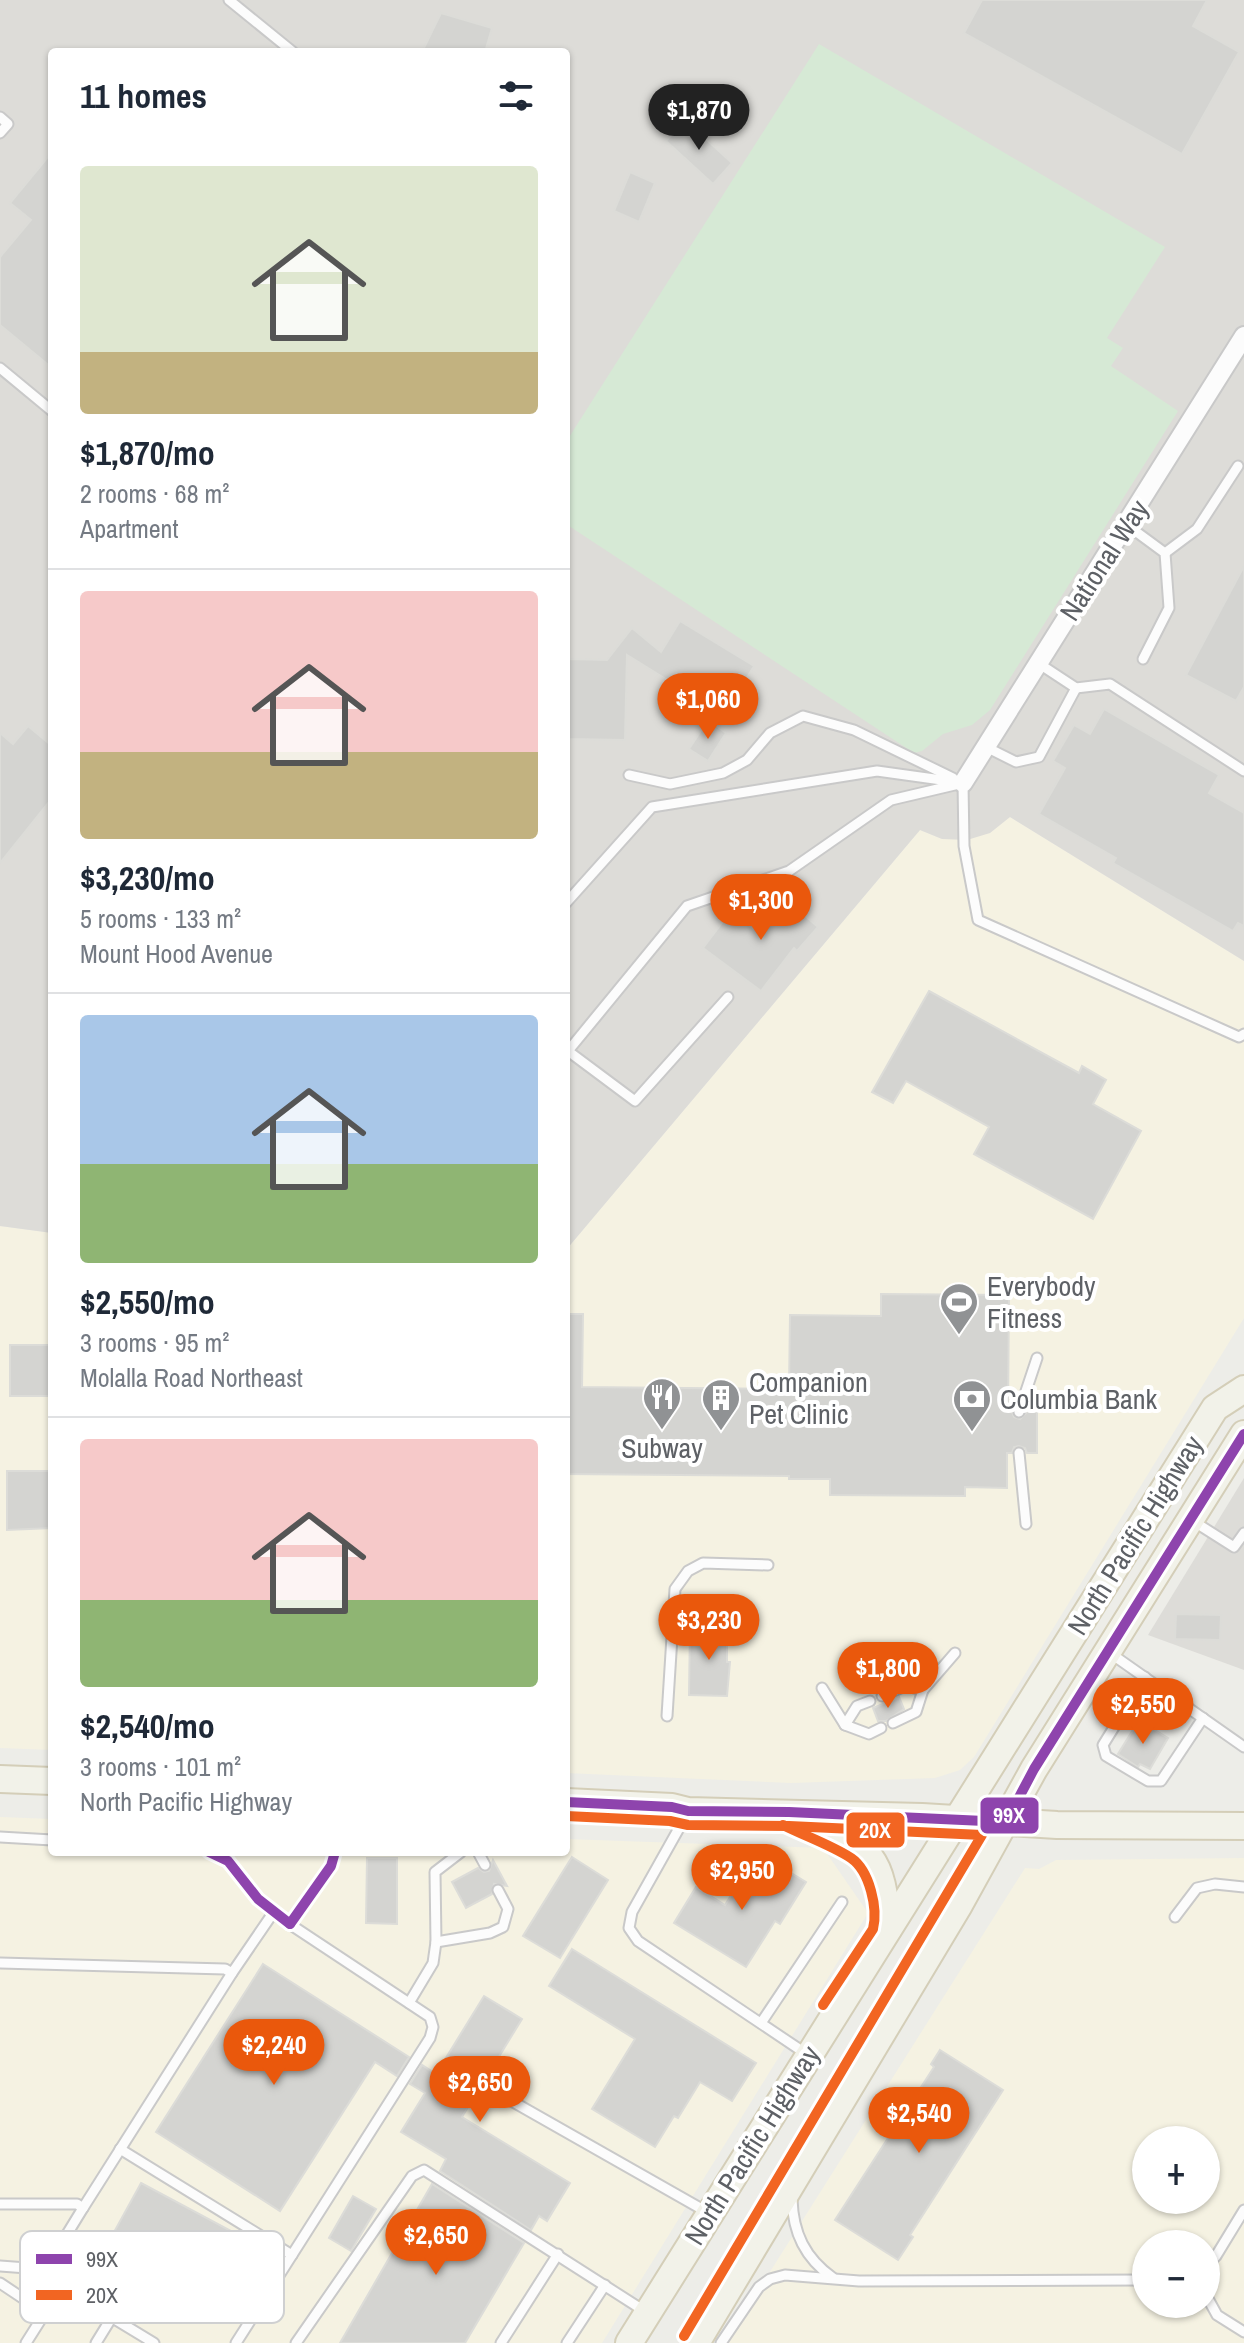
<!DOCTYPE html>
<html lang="en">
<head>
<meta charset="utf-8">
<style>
	:root { --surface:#fff; --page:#f6f6f7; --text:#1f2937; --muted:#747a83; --line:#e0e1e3; --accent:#ea580c }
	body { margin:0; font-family:"Archivo Narrow",sans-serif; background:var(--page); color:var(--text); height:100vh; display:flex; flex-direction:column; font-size:30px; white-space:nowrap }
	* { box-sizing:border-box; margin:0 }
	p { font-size:26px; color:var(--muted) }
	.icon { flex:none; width:44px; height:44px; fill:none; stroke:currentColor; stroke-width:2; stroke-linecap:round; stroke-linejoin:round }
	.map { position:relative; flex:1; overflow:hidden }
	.panel { position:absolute; left:48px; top:48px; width:522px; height:1808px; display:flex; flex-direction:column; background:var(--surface); border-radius:8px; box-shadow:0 2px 6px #0004 }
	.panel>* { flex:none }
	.fabs { position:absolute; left:1132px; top:2126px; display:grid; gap:16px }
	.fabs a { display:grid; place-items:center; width:88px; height:88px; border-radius:50%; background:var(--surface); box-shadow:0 2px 6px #0004; font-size:40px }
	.price { position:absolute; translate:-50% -68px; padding:0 18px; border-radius:28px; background:var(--accent); color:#fff; font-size:26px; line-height:52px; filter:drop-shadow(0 2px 4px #0008) }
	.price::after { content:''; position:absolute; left:50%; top:48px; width:24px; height:18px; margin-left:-12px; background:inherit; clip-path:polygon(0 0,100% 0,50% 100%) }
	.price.active { background:#222; color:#fff }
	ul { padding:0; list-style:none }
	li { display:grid; align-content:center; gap:16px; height:424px; padding:0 32px }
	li+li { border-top:2px solid var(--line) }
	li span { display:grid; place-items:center; height:248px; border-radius:8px; color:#555 }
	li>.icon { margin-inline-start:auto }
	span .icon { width:144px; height:144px; fill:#fffc; stroke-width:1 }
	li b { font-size:34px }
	h2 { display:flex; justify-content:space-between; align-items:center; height:96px; padding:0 32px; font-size:34px }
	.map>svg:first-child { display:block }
	.commercial { fill:#f5f2e2; fill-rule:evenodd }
	.industrial { fill:#dddcd8 }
	.green { fill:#d6e9d5 }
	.building { fill:#d4d4d1; stroke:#dcdcd8; stroke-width:2 }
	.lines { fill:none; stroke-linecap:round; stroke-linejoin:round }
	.service-casing { stroke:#c9c9c9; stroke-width:13 }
	.minor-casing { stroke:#c9c9c9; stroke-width:22 }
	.primary-casing { stroke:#d4ceb8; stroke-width:30 }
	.service { stroke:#fcfcfc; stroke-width:9 }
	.minor { stroke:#fcfcfc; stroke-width:18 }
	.primary { stroke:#f2f2e9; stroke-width:26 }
	.bus-1-casing { stroke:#fff; stroke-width:16 }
	.bus-2-casing { stroke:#fff; stroke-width:16 }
	.bus-1 { stroke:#8e44ad; stroke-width:10 }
	.bus-2 { stroke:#f26522; stroke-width:10 }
	.labels { text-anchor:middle; stroke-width:8; stroke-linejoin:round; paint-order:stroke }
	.street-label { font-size:28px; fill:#5e6166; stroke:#fff }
	.poi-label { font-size:28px; fill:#5e6166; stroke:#fff; text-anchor:start }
	.key { fill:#fff; stroke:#cfd0d1; stroke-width:2 }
	.key-label { font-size:22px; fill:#5e6166 }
	.line-badge { stroke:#fff; stroke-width:3 }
	.badge-label { font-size:22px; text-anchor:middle; font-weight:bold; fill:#fff }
</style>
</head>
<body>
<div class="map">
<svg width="1244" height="2343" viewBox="0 0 1244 2343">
	<rect width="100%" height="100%" fill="#edede8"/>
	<g class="commercial">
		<polygon points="1010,817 1244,961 1244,1318 974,1757 960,1770 935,1778 791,1783 566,1773 566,1250 920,830 942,839 990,833"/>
		<polygon points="0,1226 52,1233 52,1750 0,1748"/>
		<polygon points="0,1817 52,1819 52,1852 566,1852 566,1839 823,1848 868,1913 602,2343 0,2343"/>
		<path d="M1244,1858V2343H725L1025,1868L1039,1869L1056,1860ZM1146,2140H1206V2200H1146ZM1146,2244H1206V2304H1146Z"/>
	</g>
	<g class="industrial">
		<polygon points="0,0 1244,0 1244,961 1010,817 990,833 967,840 942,839 920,830 566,1250 566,52 52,52 52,1233 0,1226"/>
		<polygon points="1244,1478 1244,1670 1148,1635"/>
	</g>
	<polygon class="green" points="819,44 1165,247 1107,338 1123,348 1111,366 1178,411 990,710 972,725 943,734 922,751 914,753 566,524 566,442"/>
	<g class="building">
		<polygon points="982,0 1207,0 1193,26 1239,52 1182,154 964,33"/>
		<polygon points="441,13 492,28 485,52 422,52"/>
		<polygon points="685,120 732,163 713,184 666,141"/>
		<polygon points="52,152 52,368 0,325 0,257 31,220 10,203"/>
		<polygon points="630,172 655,183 639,222 614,211"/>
		<polygon points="1244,566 1244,687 1236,701 1186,675"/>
		<polygon points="680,621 754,666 724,715 627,655 625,740 568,739 569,659 607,660 632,628 661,652"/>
		<polygon points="1104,709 1219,775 1209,793 1244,813 1244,926 1238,923 1233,931 1113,863 1116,858 1039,814 1065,768 1053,761 1074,725 1090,734"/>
		<polygon points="708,720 726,733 708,761 689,749"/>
		<polygon points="28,726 52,746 52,798 0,863 0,733 13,744"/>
		<polygon points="781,895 818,927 797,951 794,948 761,991 703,948 731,911 753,928"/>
		<polygon points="929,991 1079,1073 1082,1066 1106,1080 1093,1104 1141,1131 1093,1219 974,1154 989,1127 906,1081 893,1103 872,1092"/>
		<polygon points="881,1294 1009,1295 1008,1412 1012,1412 1014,1417 1020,1419 1027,1412 1037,1412 1037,1453 1027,1453 1025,1448 1019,1446 1014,1447 1012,1453 1007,1453 1007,1488 965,1487 965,1496 830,1495 830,1479 789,1479 789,1476 566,1474 566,1314 583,1314 582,1387 789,1389 790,1315 881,1316"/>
		<rect x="10" y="1345" width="42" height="51"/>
		<polygon points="7,1471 52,1471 52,1528 7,1530"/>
		<polygon points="1176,1614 1221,1615 1220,1640 1175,1639"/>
		<polygon points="690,1627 727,1628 727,1662 730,1662 727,1696 689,1695"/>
		<polygon points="899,1697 904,1709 886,1721 878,1721 873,1708"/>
		<polygon points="1139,1720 1168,1738 1150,1769 1140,1764 1138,1767 1118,1754"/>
		<polygon points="572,1857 608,1880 560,1958 523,1936"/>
		<polygon points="367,1858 397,1858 397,1924 366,1923"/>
		<polygon points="493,1860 507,1886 494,1884 492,1894 466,1908 452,1882 478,1868 484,1872 489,1871"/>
		<polygon points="753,1860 777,1874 781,1867 806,1882 780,1924 775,1921 746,1967 674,1923 696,1887 725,1905"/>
		<polygon points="572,1949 756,2063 732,2101 700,2082 678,2118 674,2116 655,2147 592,2109 635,2039 549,1986"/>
		<polygon points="263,1964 409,2057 397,2076 375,2062 280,2211 156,2132"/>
		<polygon points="484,1996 522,2019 462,2117 570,2183 547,2221 539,2216 531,2230 440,2171 446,2159 401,2132 425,2093 410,2084 422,2065 436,2074"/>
		<polygon points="940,2050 1003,2090 910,2235 913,2237 898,2260 835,2220 934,2067 931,2064"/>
		<polygon points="141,2183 257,2245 220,2314 103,2252"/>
		<polygon points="432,2184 524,2243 465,2343 340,2343"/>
		<polygon points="353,2196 376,2209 351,2251 329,2238"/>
	</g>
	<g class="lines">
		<defs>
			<g id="service">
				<polyline points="229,0 293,52"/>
				<polyline points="0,117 8,124 0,133"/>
				<polyline points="0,368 52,411"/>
				<polyline points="1127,525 1165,553 1169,608 1143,659"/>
				<polyline points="1165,553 1197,529 1238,466"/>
				<polyline points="1038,663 1076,688 1110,684 1244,771"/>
				<polyline points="986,747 1016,762 1039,757 1076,688"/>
				<polyline points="629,775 670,784 723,773 747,760 770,733 803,716 854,730 953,778"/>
				<polyline points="963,783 964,846 978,920 1239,1037 1244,1034"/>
				<polyline points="566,903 652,807 877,771 956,782"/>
				<polyline points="728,997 635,1101 568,1051 687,906 789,871 891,800 963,783"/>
				<polyline points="1019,1412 1037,1358"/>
				<polyline points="1019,1453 1026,1524"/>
				<polyline points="1193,1521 1234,1547 1244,1533"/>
				<polyline points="1110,1653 1244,1747"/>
				<polyline points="1145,1677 1103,1745 1106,1756 1148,1781 1161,1781 1203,1718"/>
				<polyline points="822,1688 845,1725 869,1734 881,1728"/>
				<polyline points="882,1696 905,1686 923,1690 955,1653"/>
				<polyline points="667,1716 675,1589 688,1571 703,1563 768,1565"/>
				<polyline points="893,1723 916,1712 923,1690"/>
				<polyline points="845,1725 857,1706 870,1701"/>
				<polyline points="687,1814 632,1912 629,1928 638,1941 808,2055"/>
				<polyline points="0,1837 52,1840"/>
				<polyline points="209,1852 228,1861 258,1899 273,1913 430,2017 433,2027 430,2038 236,2343"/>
				<polyline points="478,1852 485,1865"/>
				<polyline points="1175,1917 1197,1888 1215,1884 1244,1887"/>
				<polyline points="290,1924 331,1866 335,1852"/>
				<polyline points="436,1942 490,1933 503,1927 508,1909 498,1890"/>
				<polyline points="0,1963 225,1969 232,1973"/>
				<polyline points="409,2003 433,1963 436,1942 435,1872 461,1852"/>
				<polyline points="761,2023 842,1902"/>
				<polyline points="508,2099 707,2212"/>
				<polyline points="120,2149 292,2255"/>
				<path d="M792,2199C793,2233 805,2258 833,2278"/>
				<polyline points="0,2204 77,2204 83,2208 232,1973 273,1913"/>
				<polyline points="83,2208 42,2275 154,2343"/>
				<polyline points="0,2266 27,2268 42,2275"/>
				<polyline points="1206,2266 1216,2256 1244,2210"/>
				<polyline points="0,2283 45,2313"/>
				<polyline points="1206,2295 1217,2315 1244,2332"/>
				<polyline points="26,2343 62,2286"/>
				<polyline points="96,2343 112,2317"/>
				<polyline points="296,2343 412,2176 424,2170 646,2312"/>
				<polyline points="501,2343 558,2254"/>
				<polyline points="567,2343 605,2285"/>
				<polyline points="721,2343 759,2287 770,2279 785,2275 859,2281 1146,2280"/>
			</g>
			<polyline id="minor" points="963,783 1244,336"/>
			<g id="primary">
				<polyline points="0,1779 52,1781"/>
				<polyline points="566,1802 672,1807 688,1811 922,1817 1057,1825 1244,1826"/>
				<path d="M800,1817C870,1849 881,1848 888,1929"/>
				<polyline points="629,2343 1215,1408 1244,1389"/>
				<polyline points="696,2343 959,1905 1034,1769 1244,1434"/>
			</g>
		</defs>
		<use href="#service" class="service-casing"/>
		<use href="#minor" class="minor-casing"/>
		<use href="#primary" class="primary-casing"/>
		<use href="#service" class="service"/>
		<use href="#minor" class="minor"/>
		<use href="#primary" class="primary"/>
		<defs>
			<g id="bus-1">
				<polyline points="566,1802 672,1807 688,1811 789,1812 1006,1822 1034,1769 1244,1434"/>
				<polyline points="209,1852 228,1861 258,1899 290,1924"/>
				<polyline points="290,1924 331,1866 335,1852"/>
			</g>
			<g id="bus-2">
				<polyline points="566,1816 670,1821 688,1825 789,1826 982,1835 684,2336"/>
				<path d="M783,1825C805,1836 831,1845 851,1858C870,1871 878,1909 873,1929L823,2005"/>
			</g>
		</defs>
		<use href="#bus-1" class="bus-1-casing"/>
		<use href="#bus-2" class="bus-2-casing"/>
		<use href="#bus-1" class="bus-1"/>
		<use href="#bus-2" class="bus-2"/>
	</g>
	<defs>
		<symbol id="stadium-pin" viewBox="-11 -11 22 30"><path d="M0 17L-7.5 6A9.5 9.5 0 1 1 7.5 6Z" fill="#909294" stroke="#fff"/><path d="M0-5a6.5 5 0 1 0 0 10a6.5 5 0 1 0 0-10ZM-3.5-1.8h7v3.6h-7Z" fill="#fff"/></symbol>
		<symbol id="restaurant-pin" viewBox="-11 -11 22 30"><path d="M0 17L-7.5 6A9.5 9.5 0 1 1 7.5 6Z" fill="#909294" stroke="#fff"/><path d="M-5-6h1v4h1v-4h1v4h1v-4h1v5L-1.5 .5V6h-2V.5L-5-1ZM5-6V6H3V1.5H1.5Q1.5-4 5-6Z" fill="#fff"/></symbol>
		<symbol id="building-pin" viewBox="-11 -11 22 30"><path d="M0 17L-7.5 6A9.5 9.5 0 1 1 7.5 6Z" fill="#909294" stroke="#fff"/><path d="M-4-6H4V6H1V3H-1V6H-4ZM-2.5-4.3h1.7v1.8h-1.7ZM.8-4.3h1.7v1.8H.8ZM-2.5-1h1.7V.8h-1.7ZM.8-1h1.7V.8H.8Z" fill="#fff"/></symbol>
		<symbol id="bank-pin" viewBox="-11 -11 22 30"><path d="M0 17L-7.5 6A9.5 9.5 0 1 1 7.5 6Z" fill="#909294" stroke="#fff"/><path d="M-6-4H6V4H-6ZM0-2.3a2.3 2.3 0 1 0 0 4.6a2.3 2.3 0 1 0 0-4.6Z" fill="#fff"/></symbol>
	</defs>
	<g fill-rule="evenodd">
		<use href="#stadium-pin" x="937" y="1280" width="44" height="60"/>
		<use href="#restaurant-pin" x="640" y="1375" width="44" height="60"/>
		<use href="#building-pin" x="699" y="1376" width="44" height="60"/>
		<use href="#bank-pin" x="950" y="1377" width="44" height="60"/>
	</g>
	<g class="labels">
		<g class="street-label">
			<text transform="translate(1104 560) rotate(-57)" y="10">National Way</text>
			<text transform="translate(1135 1535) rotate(-58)" y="10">North Pacific Highway</text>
			<text transform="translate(752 2145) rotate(-58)" y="10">North Pacific Highway</text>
		</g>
		<g class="poi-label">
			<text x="987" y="1296">Everybody<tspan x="987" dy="32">Fitness</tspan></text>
			<text x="749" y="1392">Companion<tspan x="749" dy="32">Pet Clinic</tspan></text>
			<text x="1000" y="1409">Columbia Bank</text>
			<text x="662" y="1458" text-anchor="middle">Subway</text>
		</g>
	</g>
	<rect x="20" y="2231" width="264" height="92" rx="12" class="key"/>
	<rect x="36" y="2254" width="36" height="10" fill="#8e44ad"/>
	<rect x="36" y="2290" width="36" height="10" fill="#f26522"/>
	<g class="key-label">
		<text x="86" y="2267">99X</text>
		<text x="86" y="2303">20X</text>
	</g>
	<g class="line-badge">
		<rect x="979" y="1796" width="61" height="39" rx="8" fill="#8e44ad"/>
		<rect x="845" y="1811" width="61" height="38" rx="8" fill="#f26522"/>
	</g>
	<g class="badge-label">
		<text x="1009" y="1823">99X</text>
		<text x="875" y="1838">20X</text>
	</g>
</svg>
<div class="fabs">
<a>+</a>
<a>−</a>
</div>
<b class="price active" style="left:699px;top:152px">$1,870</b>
<b class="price" style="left:708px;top:741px">$1,060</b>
<b class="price" style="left:761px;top:942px">$1,300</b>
<b class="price" style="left:709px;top:1662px">$3,230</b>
<b class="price" style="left:888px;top:1710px">$1,800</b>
<b class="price" style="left:1143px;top:1746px">$2,550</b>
<b class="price" style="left:742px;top:1912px">$2,950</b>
<b class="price" style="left:274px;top:2087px">$2,240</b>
<b class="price" style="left:480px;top:2124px">$2,650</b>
<b class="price" style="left:919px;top:2155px">$2,540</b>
<b class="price" style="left:436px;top:2277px">$2,650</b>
<section class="panel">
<h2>11 homes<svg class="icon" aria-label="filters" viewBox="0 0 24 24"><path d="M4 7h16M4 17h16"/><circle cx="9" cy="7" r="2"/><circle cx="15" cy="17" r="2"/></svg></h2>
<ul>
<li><span style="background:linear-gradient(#dfe7d0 75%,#c2b280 0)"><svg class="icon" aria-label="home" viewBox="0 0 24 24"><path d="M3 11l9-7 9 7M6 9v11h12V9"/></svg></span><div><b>$1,870/mo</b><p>2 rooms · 68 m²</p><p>Apartment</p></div></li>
<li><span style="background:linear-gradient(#f6c9c9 65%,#c2b280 0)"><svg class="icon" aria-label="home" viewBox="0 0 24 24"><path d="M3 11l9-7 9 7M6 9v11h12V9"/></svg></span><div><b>$3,230/mo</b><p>5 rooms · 133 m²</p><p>Mount Hood Avenue</p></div></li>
<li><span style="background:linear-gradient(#a9c7e8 60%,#8fb573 0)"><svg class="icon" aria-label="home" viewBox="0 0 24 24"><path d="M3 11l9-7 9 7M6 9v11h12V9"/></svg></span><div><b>$2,550/mo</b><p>3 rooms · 95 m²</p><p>Molalla Road Northeast</p></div></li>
<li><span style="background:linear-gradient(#f6c9c9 65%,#8fb573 0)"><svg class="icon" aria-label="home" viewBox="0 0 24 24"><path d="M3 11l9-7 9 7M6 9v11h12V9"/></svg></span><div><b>$2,540/mo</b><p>3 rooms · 101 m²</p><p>North Pacific Highway</p></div></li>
</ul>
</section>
</div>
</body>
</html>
